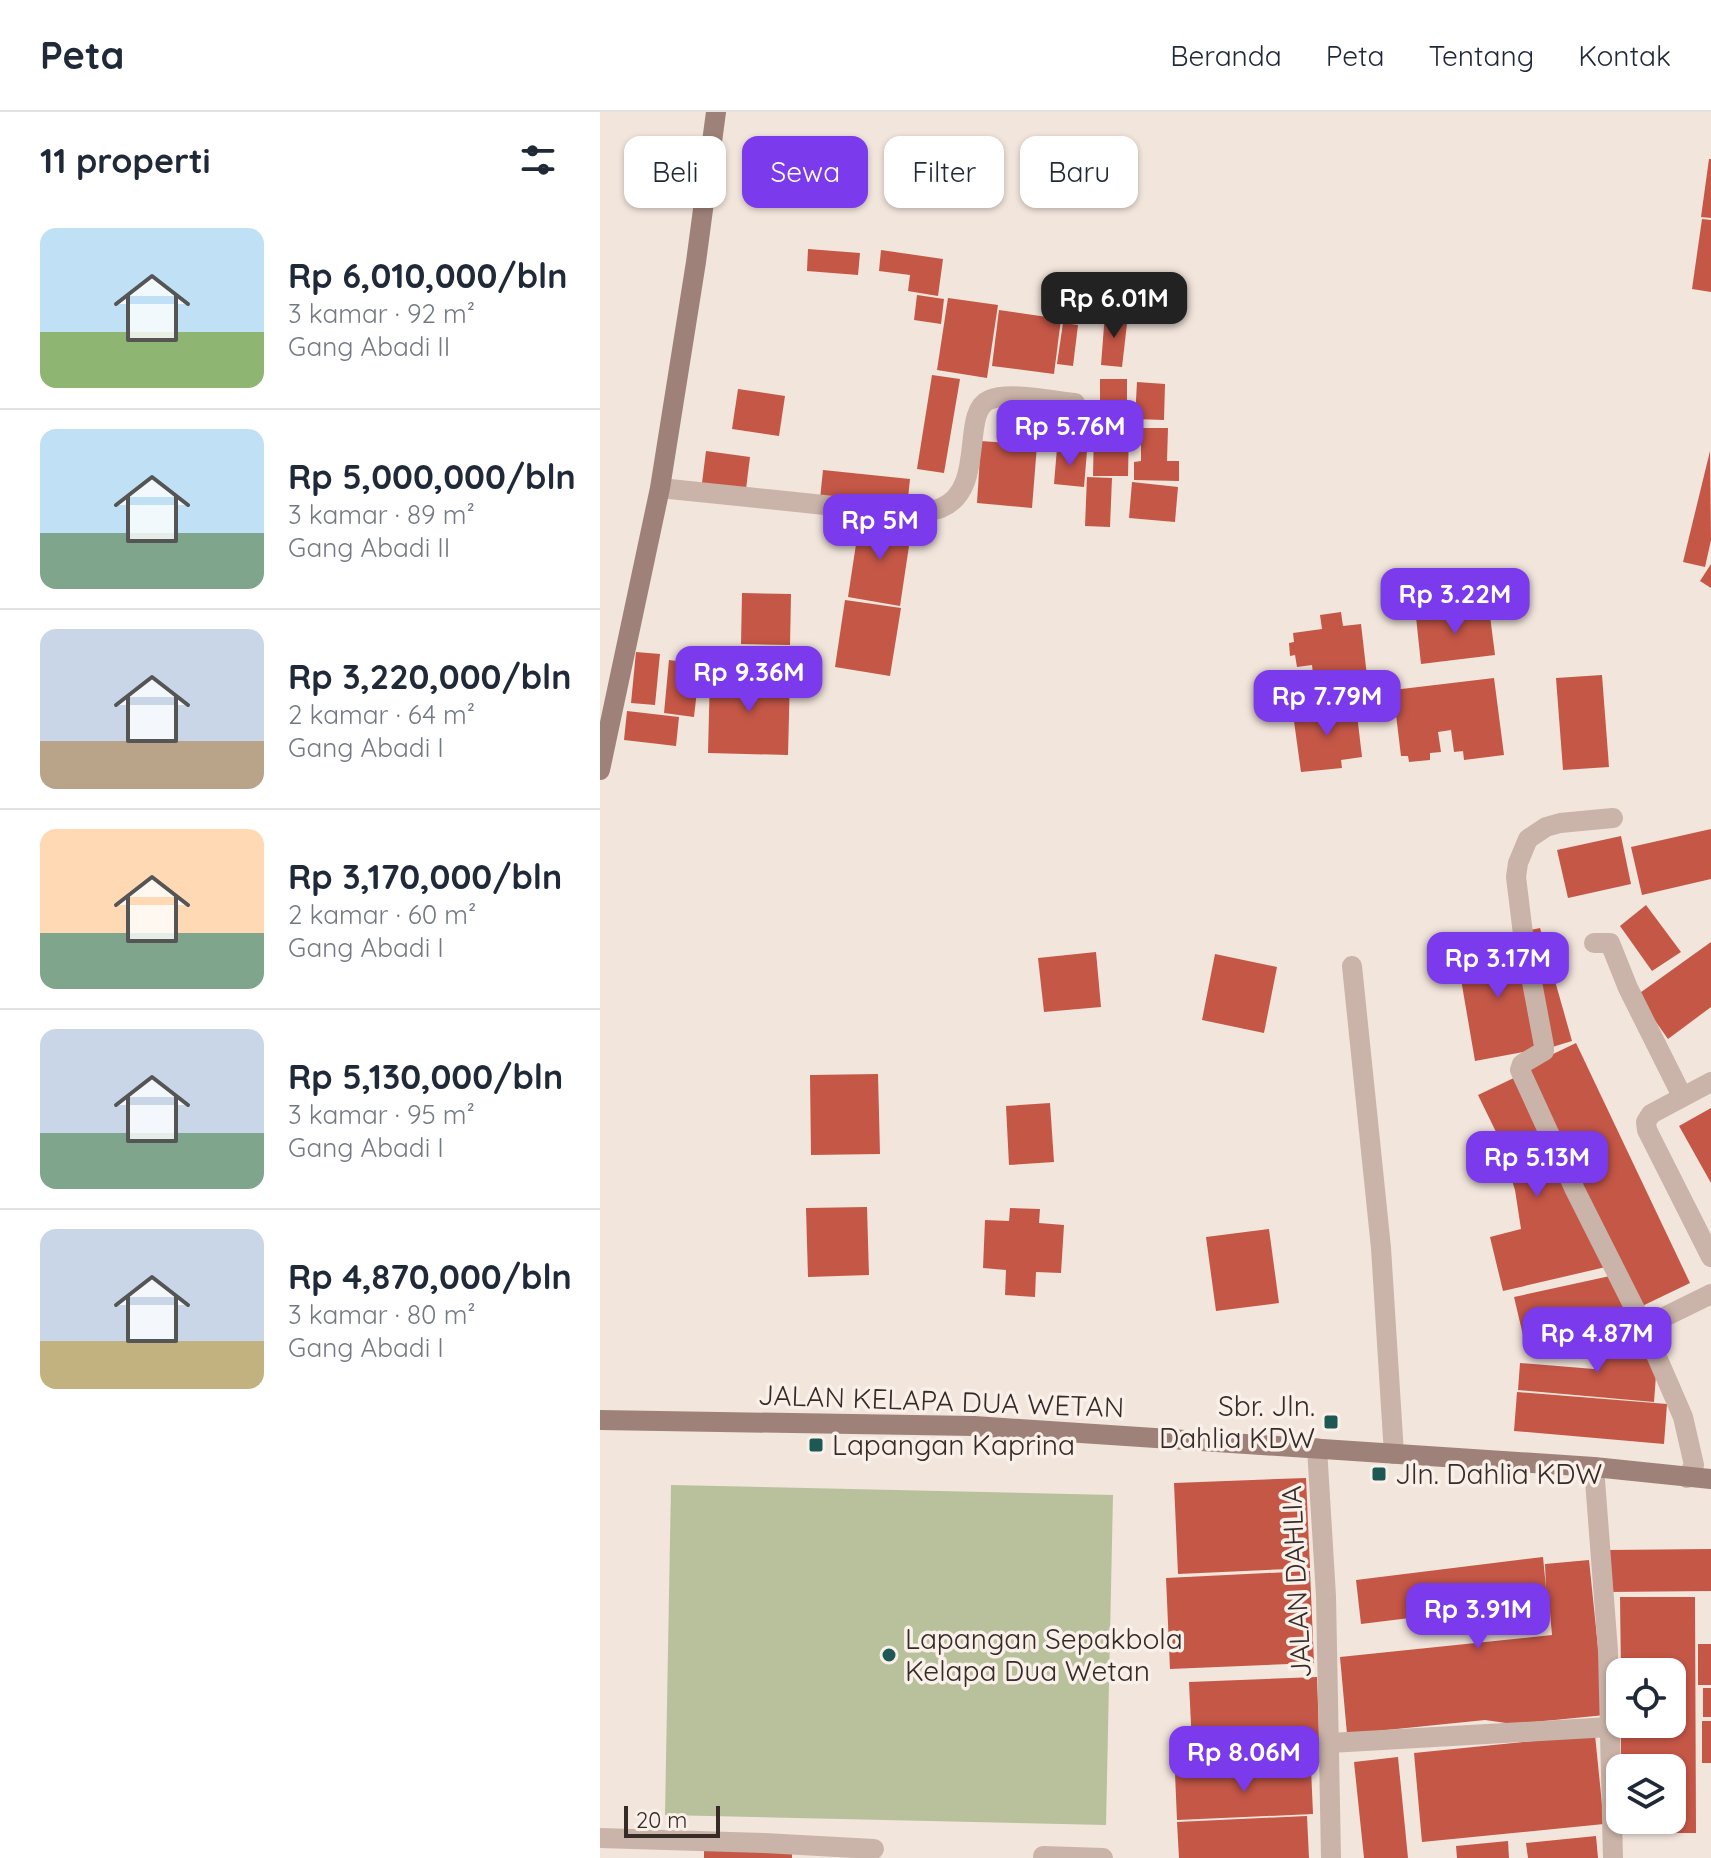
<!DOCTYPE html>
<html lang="id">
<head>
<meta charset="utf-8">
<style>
	:root { --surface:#fff; --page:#f2f2f3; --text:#1f2937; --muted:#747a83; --line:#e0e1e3; --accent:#7c3aed }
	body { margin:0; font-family:Quicksand,sans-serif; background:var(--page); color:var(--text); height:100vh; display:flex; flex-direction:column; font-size:30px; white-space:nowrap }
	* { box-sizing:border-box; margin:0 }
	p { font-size:26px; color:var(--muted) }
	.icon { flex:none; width:44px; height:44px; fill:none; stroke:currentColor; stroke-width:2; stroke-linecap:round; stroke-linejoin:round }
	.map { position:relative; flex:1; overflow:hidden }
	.sheet { display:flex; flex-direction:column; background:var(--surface); width:600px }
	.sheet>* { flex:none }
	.guide { position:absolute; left:24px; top:24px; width:760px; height:72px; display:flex; gap:16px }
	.buttons { position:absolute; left:1006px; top:1546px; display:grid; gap:16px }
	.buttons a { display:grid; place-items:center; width:80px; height:80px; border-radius:16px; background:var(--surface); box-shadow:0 2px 6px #0004; font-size:40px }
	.scale { position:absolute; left:24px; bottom:20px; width:96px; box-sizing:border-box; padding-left:8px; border:4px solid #372b28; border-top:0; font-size:22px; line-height:28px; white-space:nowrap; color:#372b28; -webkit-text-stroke:6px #f9f0e9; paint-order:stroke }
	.price { position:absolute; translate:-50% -68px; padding:0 18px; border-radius:16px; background:var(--accent); color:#fff; font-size:26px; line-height:52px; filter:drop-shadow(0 2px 4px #0008) }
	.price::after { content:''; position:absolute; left:50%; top:48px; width:24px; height:18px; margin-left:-12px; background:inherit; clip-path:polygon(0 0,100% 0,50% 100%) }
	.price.selected { background:#222; color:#fff }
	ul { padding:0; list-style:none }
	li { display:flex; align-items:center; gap:24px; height:200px; padding:0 40px }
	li+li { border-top:2px solid var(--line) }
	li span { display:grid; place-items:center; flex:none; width:224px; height:160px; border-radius:16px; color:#555 }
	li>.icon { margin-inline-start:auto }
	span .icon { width:96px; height:96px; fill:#fffc; stroke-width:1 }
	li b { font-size:34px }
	h2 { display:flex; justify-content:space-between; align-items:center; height:96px; padding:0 40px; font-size:34px }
	.chip { padding:0 28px; border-radius:16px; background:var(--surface); box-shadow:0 2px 6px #0004; font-size:28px; line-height:72px }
	.chip.selected { background:var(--accent); color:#fff }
	header { display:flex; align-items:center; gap:48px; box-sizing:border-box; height:112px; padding:0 40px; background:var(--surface); border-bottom:2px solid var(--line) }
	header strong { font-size:38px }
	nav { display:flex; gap:44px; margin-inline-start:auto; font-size:28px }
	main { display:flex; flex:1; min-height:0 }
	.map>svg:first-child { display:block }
	.green { fill:#b9c19c }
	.building { fill:#c55747 }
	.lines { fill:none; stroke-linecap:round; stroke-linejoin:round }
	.street { stroke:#cab3a8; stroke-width:20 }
	.secondary { stroke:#9e8279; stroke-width:20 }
	.poi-dot { fill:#1e5855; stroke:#f9f0e9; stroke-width:3 }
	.labels { text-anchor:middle; stroke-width:7; stroke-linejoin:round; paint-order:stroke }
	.street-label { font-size:28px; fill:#372b28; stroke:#f9f0e9 }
	.poi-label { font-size:28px; fill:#372b28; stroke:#f9f0e9; text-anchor:start }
</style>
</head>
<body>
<header>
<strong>Peta</strong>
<nav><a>Beranda</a><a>Peta</a><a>Tentang</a><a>Kontak</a></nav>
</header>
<main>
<section class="sheet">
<h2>11 properti<svg class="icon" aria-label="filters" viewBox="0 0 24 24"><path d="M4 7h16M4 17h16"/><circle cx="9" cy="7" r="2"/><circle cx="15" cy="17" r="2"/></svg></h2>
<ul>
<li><span style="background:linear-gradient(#bfe0f5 65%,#8fb573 0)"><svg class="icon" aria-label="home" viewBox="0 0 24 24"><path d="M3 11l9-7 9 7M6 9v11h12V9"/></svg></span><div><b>Rp 6,010,000/bln</b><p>3 kamar · 92 m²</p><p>Gang Abadi II</p></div></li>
<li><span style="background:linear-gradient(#bfe0f5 65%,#7fa58c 0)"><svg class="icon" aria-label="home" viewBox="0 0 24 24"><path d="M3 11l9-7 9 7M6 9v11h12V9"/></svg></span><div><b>Rp 5,000,000/bln</b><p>3 kamar · 89 m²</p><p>Gang Abadi II</p></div></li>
<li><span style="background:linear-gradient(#c9d6e8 70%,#b9a48a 0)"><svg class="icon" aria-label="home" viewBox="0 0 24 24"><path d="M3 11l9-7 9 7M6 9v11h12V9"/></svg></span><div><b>Rp 3,220,000/bln</b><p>2 kamar · 64 m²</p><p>Gang Abadi I</p></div></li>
<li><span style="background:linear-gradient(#ffd9b3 65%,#7fa58c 0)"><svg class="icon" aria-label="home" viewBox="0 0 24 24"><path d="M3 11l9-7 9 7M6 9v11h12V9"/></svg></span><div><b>Rp 3,170,000/bln</b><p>2 kamar · 60 m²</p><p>Gang Abadi I</p></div></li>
<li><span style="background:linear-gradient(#c9d6e8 65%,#7fa58c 0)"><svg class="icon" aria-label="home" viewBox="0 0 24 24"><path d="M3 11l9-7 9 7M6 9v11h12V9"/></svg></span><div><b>Rp 5,130,000/bln</b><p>3 kamar · 95 m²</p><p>Gang Abadi I</p></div></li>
<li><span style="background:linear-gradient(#c9d6e8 70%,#c2b280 0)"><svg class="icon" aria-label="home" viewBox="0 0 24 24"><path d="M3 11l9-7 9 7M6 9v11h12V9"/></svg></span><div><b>Rp 4,870,000/bln</b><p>3 kamar · 80 m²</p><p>Gang Abadi I</p></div></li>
</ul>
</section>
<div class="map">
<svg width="1111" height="1746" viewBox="0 0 1111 1746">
	<rect width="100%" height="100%" fill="#f2e5dc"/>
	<polygon class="green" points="71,1373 513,1383 506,1713 65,1703"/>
	<g class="building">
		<polygon points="1109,47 1111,47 1111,106 1101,105"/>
		<polygon points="1102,107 1111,108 1111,180 1092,177"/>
		<polygon points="208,137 260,141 258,163 207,159"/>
		<polygon points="281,138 343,147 338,184 308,179 310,163 279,159"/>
		<polygon points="317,183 344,187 341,212 314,208"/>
		<polygon points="348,186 398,193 387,266 337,258"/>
		<polygon points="399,198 461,207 454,262 392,254"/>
		<polygon points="505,201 528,203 522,255 501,253"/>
		<polygon points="463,211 478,213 473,254 457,252"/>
		<polygon points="332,263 360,267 344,361 317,357"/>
		<rect x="500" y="267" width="27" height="43"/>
		<polygon points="537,270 565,272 564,308 535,307"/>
		<polygon points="138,277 185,284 179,324 132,317"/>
		<polygon points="541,316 568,316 567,349 579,349 579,369 534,368 534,350 541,349"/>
		<polygon points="494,317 529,317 528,364 493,364"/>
		<polygon points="381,329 437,333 432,396 377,391"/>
		<polygon points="457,336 487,339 484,375 454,372"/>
		<polygon points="106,339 150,345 146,377 102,371"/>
		<polygon points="1110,339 1111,428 1105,455 1083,450"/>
		<polygon points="223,358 310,367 307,396 220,387"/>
		<polygon points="487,365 512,366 510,415 485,414"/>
		<polygon points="532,370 578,375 575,410 529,406"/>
		<polygon points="260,406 312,414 300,494 248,485"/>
		<polygon points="1111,452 1111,476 1100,469"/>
		<polygon points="142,481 191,482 190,533 141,532"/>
		<polygon points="245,488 301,496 290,564 235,555"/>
		<polygon points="889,496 895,543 821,552 816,505"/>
		<polygon points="741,500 743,514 761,512 767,564 714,571 712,553 697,555 695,543 690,544 689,531 694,530 693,521 722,517 720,503"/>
		<polygon points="36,540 60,542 55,593 31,591"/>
		<polygon points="69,548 100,552 94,605 64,601"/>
		<polygon points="110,562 190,564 188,643 108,641"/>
		<polygon points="1002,563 1009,655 963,658 956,566"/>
		<polygon points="894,566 904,643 864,648 863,639 854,640 851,618 838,620 841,640 830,641 830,648 809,650 808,644 801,644 793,578"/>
		<polygon points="756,594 762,645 741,648 742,656 701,660 693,602"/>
		<polygon points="27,599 79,605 76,634 24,628"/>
		<polygon points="1111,717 1111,767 1042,783 1031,735"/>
		<polygon points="1021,724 1031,772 968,786 957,738"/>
		<polygon points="1046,793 1081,840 1052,859 1020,814"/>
		<polygon points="940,816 972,929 949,936 926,819"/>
		<polygon points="920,826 940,937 875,949 856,838"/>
		<polygon points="1111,830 1111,895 1068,927 1037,883"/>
		<polygon points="496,840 501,895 444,900 438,846"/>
		<polygon points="615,842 677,855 664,921 602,908"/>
		<polygon points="976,931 1090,1171 1036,1197 922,957"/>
		<polygon points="278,962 280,1042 211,1043 210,963"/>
		<polygon points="918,964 1010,1154 903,1179 890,1125 921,1117 915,1078 898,1024 878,983"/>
		<polygon points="450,991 454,1050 409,1053 406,994"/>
		<polygon points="1111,996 1111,1071 1079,1014"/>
		<polygon points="267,1095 269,1163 208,1165 206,1096"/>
		<polygon points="410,1096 440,1097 439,1111 464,1113 461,1161 436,1160 435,1185 405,1183 406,1158 383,1156 385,1108 409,1109"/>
		<polygon points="669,1117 679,1191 616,1199 606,1125"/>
		<polygon points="1010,1164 1036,1214 927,1240 914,1185"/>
		<polygon points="1037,1228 1056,1263 1054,1290 918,1278 920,1251 994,1257 996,1230"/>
		<polygon points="917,1280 1067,1292 1064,1332 914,1319"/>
		<polygon points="706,1366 710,1456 578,1462 574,1371"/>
		<polygon points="1111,1437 1111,1479 1008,1480 1008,1438"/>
		<polygon points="943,1445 946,1476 945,1452 989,1448 1005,1603 913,1612 885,1608 747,1622 740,1545 952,1523 949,1489 761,1512 756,1468"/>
		<polygon points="710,1459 714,1551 570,1557 566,1466"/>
		<polygon points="1020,1485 1095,1485 1096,1721 1022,1721 1022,1708 1072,1708 1072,1656 1021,1656 1021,1612 1072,1612 1072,1560 1021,1560"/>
		<rect x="1098" y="1532" width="13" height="41"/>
		<polygon points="717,1565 720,1651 593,1656 589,1570"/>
		<rect x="1103" y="1576" width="8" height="29"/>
		<rect x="1102" y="1609" width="9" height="42"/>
		<polygon points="995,1623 1004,1712 822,1730 814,1641"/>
		<polygon points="798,1645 808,1746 764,1746 754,1650"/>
		<polygon points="711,1656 713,1702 577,1708 575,1661"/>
		<polygon points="707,1704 709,1746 579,1746 577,1710"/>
		<polygon points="996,1724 998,1746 928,1746 926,1731"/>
		<polygon points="908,1729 909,1746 857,1746 856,1734"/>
		<polygon points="104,1734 192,1735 192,1746 104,1746"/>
	</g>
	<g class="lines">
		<g class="street">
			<path d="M60,376L311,402C321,400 332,399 341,396C387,377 360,300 389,288C410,279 452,289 475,291"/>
			<polyline points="1013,706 960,711 946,715 928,727 918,751 916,765 923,822 944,934 944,939 922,952 920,958 975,1078 1044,1215 1083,1305 1094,1353 1087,1366"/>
			<polyline points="994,831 1010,831 1028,876 1082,984"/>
			<polyline points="752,854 781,1136 794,1342"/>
			<polyline points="1111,970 1051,1002 1046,1010 1047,1018 1111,1145"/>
			<polyline points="1044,1215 1111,1182"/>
			<polyline points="717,1336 726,1484 731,1746"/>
			<polyline points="994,1355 1008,1539 1013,1746"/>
			<polyline points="730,1631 1010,1615"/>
			<polyline points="0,1726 164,1731 274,1737"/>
			<polyline points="443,1744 503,1746"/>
		</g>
		<g class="secondary">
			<polyline points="0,658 60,376 96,150 116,0"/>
			<polyline points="0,1308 374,1314 994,1355 1111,1367"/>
		</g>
	</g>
	<g class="poi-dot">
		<rect x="723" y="1302" width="16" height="16" rx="4"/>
		<rect x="208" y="1325" width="16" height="16" rx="4"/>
		<rect x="771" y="1354" width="16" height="16" rx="4"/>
		<circle cx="289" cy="1543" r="8"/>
	</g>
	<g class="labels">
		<g class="street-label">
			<text transform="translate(341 1289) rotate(2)" y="10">JALAN KELAPA DUA WETAN</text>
			<text transform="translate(696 1470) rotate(-93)" y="10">JALAN DAHLIA</text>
		</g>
		<g class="poi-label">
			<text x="715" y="1304" text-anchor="end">Sbr. Jln.<tspan x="715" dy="32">Dahlia KDW</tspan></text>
			<text x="232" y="1343">Lapangan Kaprina</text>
			<text x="795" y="1372">Jln. Dahlia KDW</text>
			<text x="305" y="1537">Lapangan Sepakbola<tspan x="305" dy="32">Kelapa Dua Wetan</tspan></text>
		</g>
	</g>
</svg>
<div class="buttons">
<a><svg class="icon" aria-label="locate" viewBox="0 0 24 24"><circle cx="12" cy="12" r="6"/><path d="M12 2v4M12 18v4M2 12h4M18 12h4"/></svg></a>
<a><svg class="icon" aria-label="layers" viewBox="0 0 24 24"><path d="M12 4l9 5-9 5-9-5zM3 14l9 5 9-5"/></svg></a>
</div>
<div class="scale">20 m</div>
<b class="price selected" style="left:514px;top:228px">Rp 6.01M</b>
<b class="price" style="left:470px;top:356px">Rp 5.76M</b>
<b class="price" style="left:280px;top:450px">Rp 5M</b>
<b class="price" style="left:855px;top:524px">Rp 3.22M</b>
<b class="price" style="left:149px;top:602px">Rp 9.36M</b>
<b class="price" style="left:727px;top:626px">Rp 7.79M</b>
<b class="price" style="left:898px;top:888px">Rp 3.17M</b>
<b class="price" style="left:937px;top:1087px">Rp 5.13M</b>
<b class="price" style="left:997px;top:1263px">Rp 4.87M</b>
<b class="price" style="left:878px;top:1539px">Rp 3.91M</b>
<b class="price" style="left:644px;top:1682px">Rp 8.06M</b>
<div class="guide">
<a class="chip">Beli</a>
<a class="chip selected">Sewa</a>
<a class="chip">Filter</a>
<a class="chip">Baru</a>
</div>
</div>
</main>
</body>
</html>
